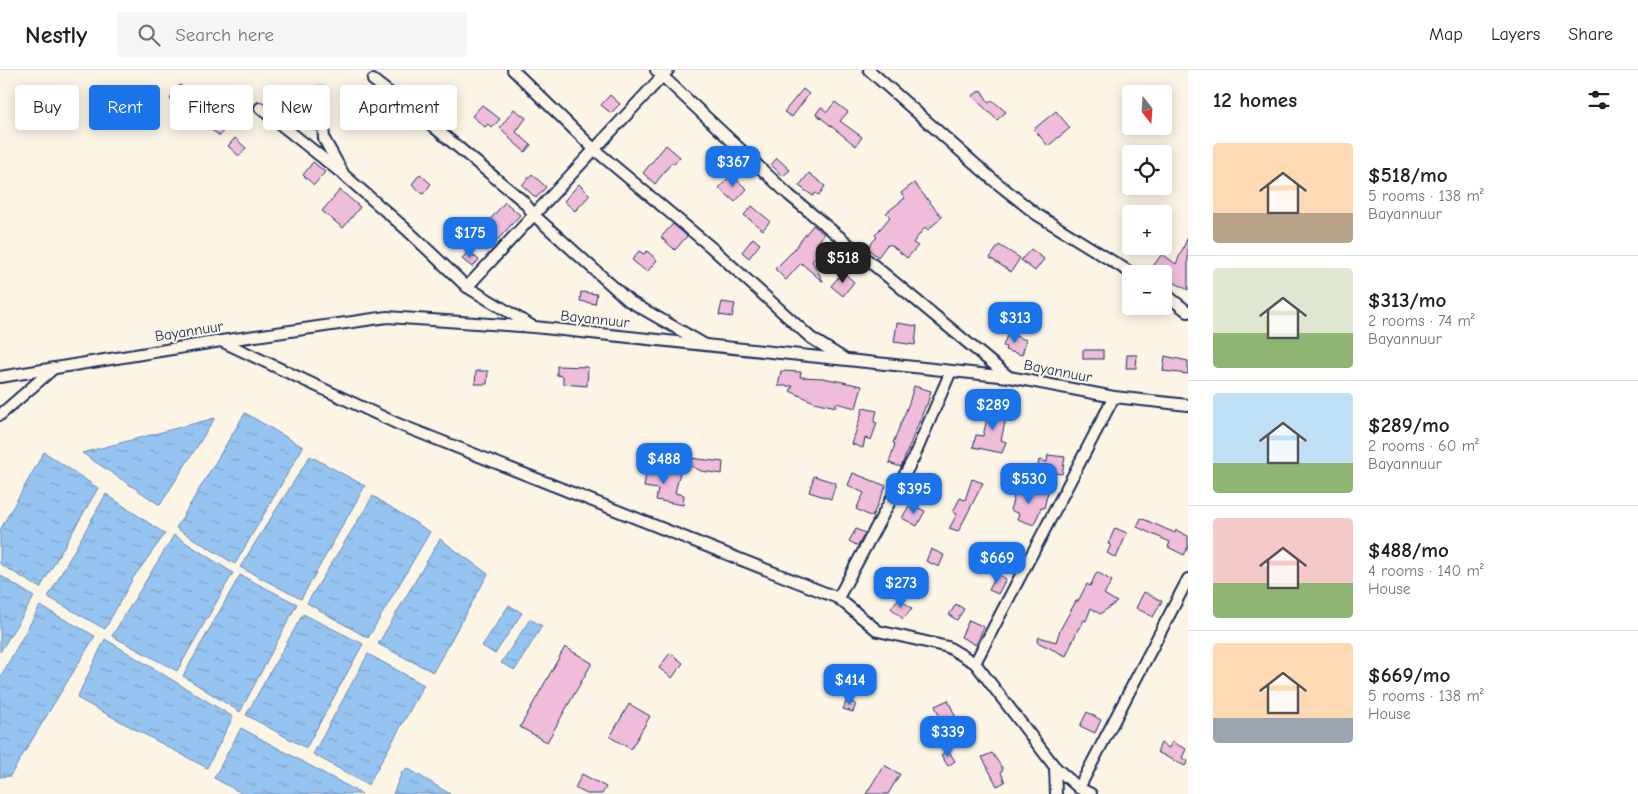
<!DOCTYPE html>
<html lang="en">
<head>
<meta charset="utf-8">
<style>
	:root { --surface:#fff; --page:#f6f6f6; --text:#202124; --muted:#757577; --line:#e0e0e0; --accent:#1a73e8 }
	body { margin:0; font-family:"Comic Neue",sans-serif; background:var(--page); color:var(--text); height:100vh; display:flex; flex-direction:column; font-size:19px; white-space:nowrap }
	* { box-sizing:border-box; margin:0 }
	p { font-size:16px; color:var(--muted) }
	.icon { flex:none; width:28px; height:28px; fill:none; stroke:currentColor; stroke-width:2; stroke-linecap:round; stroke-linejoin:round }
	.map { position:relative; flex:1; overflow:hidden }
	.sheet { display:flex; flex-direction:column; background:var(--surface); width:450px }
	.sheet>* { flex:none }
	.banner { position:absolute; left:15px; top:15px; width:475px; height:45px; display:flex; gap:10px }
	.needle { width:32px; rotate:163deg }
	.fabs { position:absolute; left:1122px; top:15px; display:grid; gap:10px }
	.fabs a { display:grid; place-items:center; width:50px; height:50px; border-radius:5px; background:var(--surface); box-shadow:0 2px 12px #0003; font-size:25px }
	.price { position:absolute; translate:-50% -42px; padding:0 11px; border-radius:10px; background:var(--accent); color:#fff; font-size:16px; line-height:32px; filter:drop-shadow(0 1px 2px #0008) }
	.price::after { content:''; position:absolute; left:50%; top:30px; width:15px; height:11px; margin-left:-8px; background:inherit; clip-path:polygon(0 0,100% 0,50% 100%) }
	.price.on { background:#222; color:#fff }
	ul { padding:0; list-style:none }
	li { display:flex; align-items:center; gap:15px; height:125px; padding:0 25px }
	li+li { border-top:1px solid var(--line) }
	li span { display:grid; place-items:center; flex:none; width:140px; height:100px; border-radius:5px; color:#555 }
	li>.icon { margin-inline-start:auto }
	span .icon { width:60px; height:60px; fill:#fffc; stroke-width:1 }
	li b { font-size:21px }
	h2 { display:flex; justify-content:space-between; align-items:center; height:60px; padding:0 25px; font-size:21px }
	.tag { padding:0 18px; border-radius:5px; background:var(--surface); box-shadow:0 2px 12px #0003; font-size:18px; line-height:45px }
	.tag.on { background:var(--accent); color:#fff }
	header { display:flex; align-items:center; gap:30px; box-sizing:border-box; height:70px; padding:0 25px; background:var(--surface); border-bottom:1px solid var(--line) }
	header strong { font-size:24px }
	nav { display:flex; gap:28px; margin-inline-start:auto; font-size:18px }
	.search { width:350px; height:45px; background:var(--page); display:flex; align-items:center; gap:12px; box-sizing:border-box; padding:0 18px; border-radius:5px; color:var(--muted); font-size:19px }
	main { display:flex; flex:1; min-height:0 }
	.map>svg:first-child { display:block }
	.water { fill:url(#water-ripples); stroke:#6588b6 }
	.building { fill:#efbcda; stroke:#1b2f5e }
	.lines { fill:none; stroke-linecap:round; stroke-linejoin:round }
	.street-casing { stroke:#1b2f5e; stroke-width:14 }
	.street { stroke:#fcf5e5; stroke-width:10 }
	.labels { text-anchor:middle; stroke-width:4; stroke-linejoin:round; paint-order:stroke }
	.street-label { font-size:15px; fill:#1b2f5e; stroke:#fcf5e5 }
</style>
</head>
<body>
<header>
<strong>Nestly</strong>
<div class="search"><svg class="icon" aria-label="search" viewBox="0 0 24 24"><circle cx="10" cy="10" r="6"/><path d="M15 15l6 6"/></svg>Search here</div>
<nav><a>Map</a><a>Layers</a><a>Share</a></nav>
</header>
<main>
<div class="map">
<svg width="1188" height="724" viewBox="0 0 1188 724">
	<defs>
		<pattern id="water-ripples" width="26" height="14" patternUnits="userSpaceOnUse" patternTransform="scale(1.25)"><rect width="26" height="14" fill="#96c4f0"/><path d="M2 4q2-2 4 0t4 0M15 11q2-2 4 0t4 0" fill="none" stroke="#7aa0c6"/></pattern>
	</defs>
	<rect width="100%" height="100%" fill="#fcf5e5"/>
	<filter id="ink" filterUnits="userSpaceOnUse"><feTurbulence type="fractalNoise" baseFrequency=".02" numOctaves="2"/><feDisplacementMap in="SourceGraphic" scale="10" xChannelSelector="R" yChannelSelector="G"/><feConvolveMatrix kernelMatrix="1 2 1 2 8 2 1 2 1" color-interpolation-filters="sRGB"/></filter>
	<g filter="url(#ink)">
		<g class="water">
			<polygon points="245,343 303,377 235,494 176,458"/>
			<polygon points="215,348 160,435 82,383"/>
			<polygon points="44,382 98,418 40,518 0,494 0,460"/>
			<polygon points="310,386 365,416 301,529 240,497"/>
			<polygon points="106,424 165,464 133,508 105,559 48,527"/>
			<polygon points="373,426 430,462 368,568 307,533"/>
			<polygon points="174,465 233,503 177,601 112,566"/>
			<polygon points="440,469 488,504 433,602 378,574"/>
			<polygon points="0,505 34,527 0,582"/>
			<polygon points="240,505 297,534 240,642 183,606"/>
			<polygon points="509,535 522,543 495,584 482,576"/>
			<polygon points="40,536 95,566 10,706 0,707 0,608"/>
			<polygon points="303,544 363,574 306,678 246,645"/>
			<polygon points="530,549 542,556 515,600 501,593"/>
			<polygon points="105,569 233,647 207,698 77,628"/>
			<polygon points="368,584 424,615 368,715 313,684"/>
			<polygon points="241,658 362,724 243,724 214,708"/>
			<polygon points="407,698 450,724 393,724 402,702"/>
		</g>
		<g class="building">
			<polygon points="180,15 195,28 183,42 170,28"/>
			<polygon points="803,19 809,24 792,47 784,42"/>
			<polygon points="981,20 989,33 992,30 1006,42 997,50 972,26"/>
			<polygon points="610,25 620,34 611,43 601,35"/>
			<polygon points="835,32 848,42 840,51 862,67 856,76 816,44 821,37 827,42"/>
			<polygon points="482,35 500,49 492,58 488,54 485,57 472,46"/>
			<polygon points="514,39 526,48 516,62 531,75 525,82 509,68 510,67 500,58"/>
			<polygon points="1056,41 1070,58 1048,76 1034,59"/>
			<polygon points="217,50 226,56 220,66 210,59"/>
			<polygon points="235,68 246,78 239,86 228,76"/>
			<polygon points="666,75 680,87 674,94 672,92 655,114 643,103"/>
			<polygon points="777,88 790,100 783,106 771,95"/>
			<polygon points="313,92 325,102 314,115 303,105"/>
			<polygon points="809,103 825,116 819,125 815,123 813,126 799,116"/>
			<polygon points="420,104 431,114 423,124 412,114"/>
			<polygon points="532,104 546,117 536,128 522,115"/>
			<polygon points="731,105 747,119 735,132 719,118"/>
			<polygon points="914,113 942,147 928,160 925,157 913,173 918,176 907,188 890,174 888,176 887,175 878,187 867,178 877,167 875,165 890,147 886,143 905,128 901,123"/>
			<polygon points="579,114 590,125 575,141 564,131"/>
			<polygon points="340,120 360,137 343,158 322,141"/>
			<polygon points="505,132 520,145 494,174 487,168 490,164 483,158"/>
			<polygon points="752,136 770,151 763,160 744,145"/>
			<polygon points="673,154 687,166 675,180 661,167"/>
			<polygon points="813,155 824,164 816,175 822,180 812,191 823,211 822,211 801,193 786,210 775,199 791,183"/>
			<polygon points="1188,167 1188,220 1164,207 1164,204 1158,204 1151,199 1162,184 1176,194"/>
			<polygon points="753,168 760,174 749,188 742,182"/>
			<polygon points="999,175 1020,188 1011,202 990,188"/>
			<polygon points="1031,179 1044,189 1035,201 1021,190"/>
			<polygon points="468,181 479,190 472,197 462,189"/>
			<polygon points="639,181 644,184 647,181 657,190 647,202 632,190"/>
			<polygon points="843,202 854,212 843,226 831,216"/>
			<polygon points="581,222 597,224 595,234 580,231"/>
			<polygon points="722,232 735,234 732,247 719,245"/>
			<polygon points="897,253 917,256 915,275 894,272"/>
			<polygon points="1008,263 1026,270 1022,285 1005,280 1006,277 1003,276"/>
			<rect x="1083" y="280" width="20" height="9"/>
			<polygon points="1127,285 1137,285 1136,298 1126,298"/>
			<polygon points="1165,286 1188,291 1188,304 1163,301"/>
			<polygon points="557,296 588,297 587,316 563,314 563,306 557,305"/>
			<polygon points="476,301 488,301 487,314 475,314"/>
			<polygon points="781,301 801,302 800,307 823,308 862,316 856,338 836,333 836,337 814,332 790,321 793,316 778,316"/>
			<polygon points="914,316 931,321 927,335 926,335 901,397 889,393 895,374 893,373 909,333"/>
			<polygon points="992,336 1008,339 1001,370 1006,372 1002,383 973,377 976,365 983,366 989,340 990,341"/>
			<polygon points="863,338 877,341 874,352 877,353 871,370 865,368 863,378 852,374"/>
			<polygon points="1048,385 1065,387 1062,404 1037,401 1039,390 1047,392"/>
			<polygon points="674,386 723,392 722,404 701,401 673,387"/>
			<polygon points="647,396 680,402 675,423 684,425 683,435 656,430 658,419 644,417"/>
			<polygon points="853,403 886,416 872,447 856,439 864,423 848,415"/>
			<polygon points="814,406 836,413 831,429 809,422"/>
			<polygon points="972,409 983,413 958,462 949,459 957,444 953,442 960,428 965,430"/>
			<polygon points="1028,416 1048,422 1044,438 1041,438 1034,455 1017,449 1019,444 1010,440 1015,423 1025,426"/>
			<polygon points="910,434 925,441 917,456 902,448"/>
			<polygon points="1141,448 1175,463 1176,460 1188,466 1188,477 1184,485 1168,477 1170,472 1137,457"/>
			<polygon points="1115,458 1127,463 1116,488 1107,483 1111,475 1108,474"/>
			<polygon points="856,459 865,463 858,476 849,471"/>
			<polygon points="931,479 944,485 939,497 926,491"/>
			<polygon points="1097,502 1112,511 1104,524 1117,532 1100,544 1091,538 1086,551 1084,550 1080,558 1079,557 1066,586 1037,572 1039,567 1056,572 1060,560 1076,531 1078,531 1087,514 1090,516"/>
			<polygon points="997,504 1006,509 998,524 989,520"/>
			<polygon points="1144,522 1162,531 1153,547 1136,538"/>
			<polygon points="899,528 912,539 903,549 891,538"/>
			<polygon points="956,534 964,539 957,550 949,545"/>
			<polygon points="969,550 984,557 976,575 961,567"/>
			<polygon points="565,577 592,593 547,672 520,657"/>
			<polygon points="670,583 683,593 672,608 659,598"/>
			<polygon points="847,630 856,634 853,642 843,639"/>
			<polygon points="948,630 956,648 943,654 935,636"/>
			<polygon points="629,634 650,646 631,679 610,667"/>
			<polygon points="1087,642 1101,650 1095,663 1080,656"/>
			<polygon points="1172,672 1186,679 1182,688 1188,691 1185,696 1157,682 1161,673 1169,678"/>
			<polygon points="948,680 955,691 948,696 941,685"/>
			<polygon points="992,683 1003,699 1001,702 1005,712 997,716 982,687"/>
			<polygon points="884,695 900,704 888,724 866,724"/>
			<polygon points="582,704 606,717 602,724 587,724 575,718"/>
		</g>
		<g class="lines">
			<defs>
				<g id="street">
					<polyline points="513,0 595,80 712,178 811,268 843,288"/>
					<polyline points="656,0 789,125 1009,307"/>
					<polyline points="869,0 992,109 1036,144 1133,204"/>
					<polyline points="373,10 435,58 523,131 535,146 629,231 704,274"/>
					<polyline points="321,22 324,69 344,105 406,159 467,217"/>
					<polyline points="260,38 339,101"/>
					<polyline points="1164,223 1188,242"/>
					<polyline points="532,256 467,217 668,0"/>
					<polyline points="221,271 398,354 838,528 878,561 948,577 975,593 1055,697 1079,718 1091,724"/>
					<polyline points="0,307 221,271 387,247 534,257 1009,307 1114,327 1188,335"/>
					<polyline points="0,345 54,298"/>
					<polyline points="838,528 913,389 951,301"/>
					<polyline points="975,593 1114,327"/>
					<polyline points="1055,697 1056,724"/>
					<polyline points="1079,718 1188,509"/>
				</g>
			</defs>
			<use href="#street" class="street-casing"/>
			<use href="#street" class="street"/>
		</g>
	</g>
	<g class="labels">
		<g class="street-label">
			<text transform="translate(595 249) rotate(6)" y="5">Bayannuur</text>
			<text transform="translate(189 261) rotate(-9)" y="5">Bayannuur</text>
			<text transform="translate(1058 301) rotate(11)" y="5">Bayannuur</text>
		</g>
	</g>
</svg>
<div class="fabs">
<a><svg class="needle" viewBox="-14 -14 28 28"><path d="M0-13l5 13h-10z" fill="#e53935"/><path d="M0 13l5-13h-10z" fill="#757577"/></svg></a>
<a><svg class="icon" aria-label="locate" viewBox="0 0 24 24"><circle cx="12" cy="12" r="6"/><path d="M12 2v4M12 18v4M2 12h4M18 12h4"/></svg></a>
<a>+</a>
<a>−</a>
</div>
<b class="price" style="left:733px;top:118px">$367</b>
<b class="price" style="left:470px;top:189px">$175</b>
<b class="price on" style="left:843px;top:214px">$518</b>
<b class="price" style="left:1015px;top:274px">$313</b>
<b class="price" style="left:993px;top:361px">$289</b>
<b class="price" style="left:664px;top:415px">$488</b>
<b class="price" style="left:1029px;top:435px">$530</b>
<b class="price" style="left:914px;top:445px">$395</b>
<b class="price" style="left:997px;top:514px">$669</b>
<b class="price" style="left:901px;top:539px">$273</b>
<b class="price" style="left:850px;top:636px">$414</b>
<b class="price" style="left:948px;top:688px">$339</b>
<div class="banner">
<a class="tag">Buy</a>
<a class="tag on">Rent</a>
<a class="tag">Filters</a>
<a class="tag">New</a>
<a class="tag">Apartment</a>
</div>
</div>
<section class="sheet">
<h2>12 homes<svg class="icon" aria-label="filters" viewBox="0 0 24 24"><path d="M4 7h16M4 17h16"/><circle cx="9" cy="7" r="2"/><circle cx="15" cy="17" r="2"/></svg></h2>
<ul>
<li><span style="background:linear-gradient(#ffd9b3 70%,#b9a48a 0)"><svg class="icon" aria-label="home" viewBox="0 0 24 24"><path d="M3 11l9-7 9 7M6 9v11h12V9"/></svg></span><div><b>$518/mo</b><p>5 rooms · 138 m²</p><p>Bayannuur</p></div></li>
<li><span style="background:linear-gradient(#dfe7d0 65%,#8fb573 0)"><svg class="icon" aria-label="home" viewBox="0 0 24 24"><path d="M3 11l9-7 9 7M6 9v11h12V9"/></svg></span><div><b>$313/mo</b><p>2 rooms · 74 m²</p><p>Bayannuur</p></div></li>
<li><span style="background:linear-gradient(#bfe0f5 70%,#8fb573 0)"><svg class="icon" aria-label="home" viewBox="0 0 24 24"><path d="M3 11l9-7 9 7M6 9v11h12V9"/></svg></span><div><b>$289/mo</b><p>2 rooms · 60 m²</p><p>Bayannuur</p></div></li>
<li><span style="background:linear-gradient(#f6c9c9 65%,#8fb573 0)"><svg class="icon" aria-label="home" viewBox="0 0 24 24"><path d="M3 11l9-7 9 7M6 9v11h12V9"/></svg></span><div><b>$488/mo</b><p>4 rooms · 140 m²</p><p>House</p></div></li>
<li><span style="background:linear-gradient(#ffd9b3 75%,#9aa5b1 0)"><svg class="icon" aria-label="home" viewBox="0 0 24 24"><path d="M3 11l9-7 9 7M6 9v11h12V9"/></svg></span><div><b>$669/mo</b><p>5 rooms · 138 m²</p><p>House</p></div></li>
</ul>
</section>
</main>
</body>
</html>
